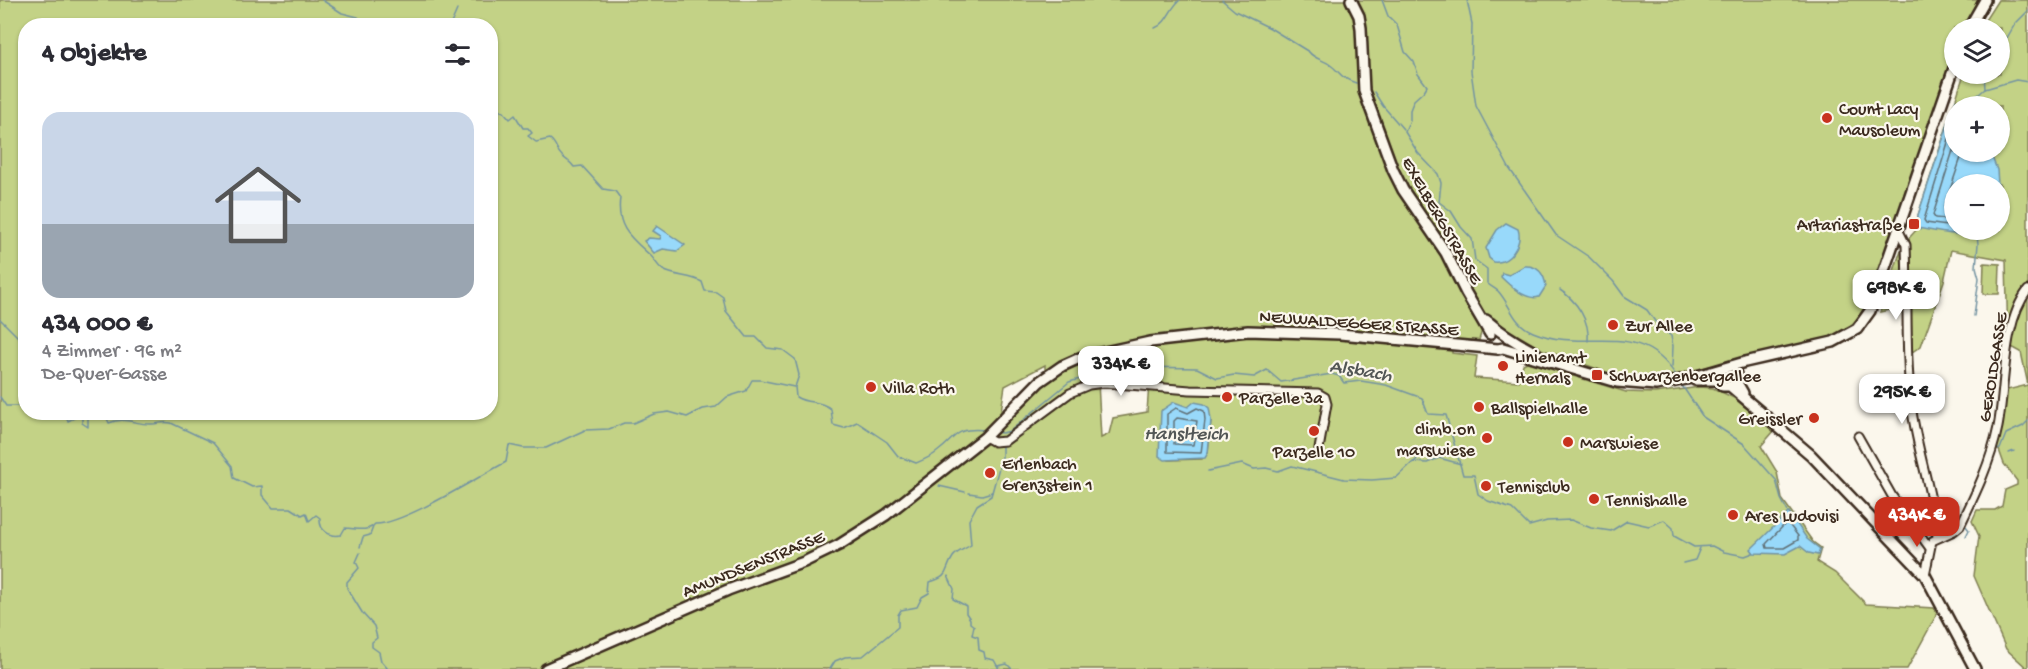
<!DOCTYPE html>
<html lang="de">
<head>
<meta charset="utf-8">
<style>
	:root { --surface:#fff; --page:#f7f7f7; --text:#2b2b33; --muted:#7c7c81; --line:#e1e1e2; --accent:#c8321e }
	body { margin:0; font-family:"Gochi Hand",sans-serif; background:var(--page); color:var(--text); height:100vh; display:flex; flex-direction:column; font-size:22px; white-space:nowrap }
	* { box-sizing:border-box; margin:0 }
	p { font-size:20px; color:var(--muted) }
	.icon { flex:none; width:33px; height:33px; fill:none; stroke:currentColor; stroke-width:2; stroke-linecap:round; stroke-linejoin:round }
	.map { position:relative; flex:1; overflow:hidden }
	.side { position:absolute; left:18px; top:18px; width:480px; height:402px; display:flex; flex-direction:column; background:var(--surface); border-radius:24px; box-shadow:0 2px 4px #0004 }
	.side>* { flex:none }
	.controls { position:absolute; left:1944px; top:18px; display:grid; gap:12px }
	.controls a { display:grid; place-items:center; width:66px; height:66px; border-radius:50%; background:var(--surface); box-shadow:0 2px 4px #0004; font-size:30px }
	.price { position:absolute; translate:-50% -51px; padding:0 14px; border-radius:12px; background:#fff; color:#222; font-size:20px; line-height:39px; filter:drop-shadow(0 2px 3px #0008) }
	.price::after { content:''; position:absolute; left:50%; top:36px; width:18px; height:14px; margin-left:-9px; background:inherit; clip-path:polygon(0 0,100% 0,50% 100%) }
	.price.selected { background:var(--accent); color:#fff }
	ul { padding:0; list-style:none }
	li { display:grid; align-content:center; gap:12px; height:318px; padding:0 24px }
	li+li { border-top:2px solid var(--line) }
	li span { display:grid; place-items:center; height:186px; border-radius:18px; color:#555 }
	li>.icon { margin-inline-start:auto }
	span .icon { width:108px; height:108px; fill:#fffc; stroke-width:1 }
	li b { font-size:26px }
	h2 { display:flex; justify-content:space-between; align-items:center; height:72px; padding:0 24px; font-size:26px }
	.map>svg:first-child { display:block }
	.green { fill:#c3d286; stroke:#7f7e52; stroke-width:1.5; fill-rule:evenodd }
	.water { fill:#98d9fa; stroke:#7393a2; stroke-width:1.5 }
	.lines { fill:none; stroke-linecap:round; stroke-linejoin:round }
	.shore { stroke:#607076; stroke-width:1.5 }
	.stream { stroke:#7393a2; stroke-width:1.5 }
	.minor-casing { stroke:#3b2a1e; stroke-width:11 }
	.secondary-casing { stroke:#3b2a1e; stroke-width:14 }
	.minor { stroke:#fbf7ec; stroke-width:7 }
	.secondary { stroke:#fbf7ec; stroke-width:9 }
	.poi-dot { fill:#c8321e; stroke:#fbf7ec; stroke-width:2 }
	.labels { text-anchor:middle; stroke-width:4.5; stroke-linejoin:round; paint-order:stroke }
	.poi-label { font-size:18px; fill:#3b2a1e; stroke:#fbf7ec; text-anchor:start }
	.street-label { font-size:18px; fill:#3b2a1e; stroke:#fbf7ec }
	.water-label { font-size:20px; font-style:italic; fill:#525655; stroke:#fbf7ec }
</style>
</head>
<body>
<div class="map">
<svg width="2028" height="669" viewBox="0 0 2028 669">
	<rect width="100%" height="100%" fill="#fbf7ec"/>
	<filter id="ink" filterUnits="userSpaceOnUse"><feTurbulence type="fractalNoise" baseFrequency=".0167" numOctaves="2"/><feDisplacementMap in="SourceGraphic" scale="12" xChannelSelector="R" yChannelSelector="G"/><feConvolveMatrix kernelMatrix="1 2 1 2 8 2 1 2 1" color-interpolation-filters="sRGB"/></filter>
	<g filter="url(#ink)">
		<g class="green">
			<path d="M0,0H1978L1963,28H1954V52L1868,300C1859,319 1849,332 1828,338L1673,375L1639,378L1606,372L1541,349L1506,328L1494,318L1483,327L1479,340L1452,341V353L1477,356L1474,378L1519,381L1523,364L1527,362L1626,392L1655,393L1700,387L1713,388L1734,398L1774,431L1761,446L1777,472L1782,499L1813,542L1821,548L1817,562L1835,573L1866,604L1934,608L1937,614L1907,669H0ZM26,26H490V412H26ZM1045,365V373L1000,417L1005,386ZM1098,382L1149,384L1147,412L1113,418L1109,434L1101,438ZM1183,406L1211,420L1208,453L1202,459L1169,460L1160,450L1162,410Z"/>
			<path d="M1998,0H2028V669L2006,649L1974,576L1979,536L1972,521L1977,510H1995L2002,506L2005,490L2017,485V481L2004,464L1999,450H1995L2001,430L2007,390L2028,385L2021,352L2008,345L2006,260L1951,250L1944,281L1921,346L1912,352L1909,238L1918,228V215L1964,74H2000V28H1980ZM1954,106H2000V152H1954ZM1954,184H2000V230H1954Z"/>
			<polygon points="1901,250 1904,307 1880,312"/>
			<polygon points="1984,263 2000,264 1999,294 1983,294"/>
		</g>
		<g class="water">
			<path d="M1956,100L1962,106H1954V152H1990L1997,170L1998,184H1954V230H1993C1975,240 1938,232 1918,228V215Z"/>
			<path d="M1506,223L1518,229C1523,244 1509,264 1494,262L1489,258L1486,248L1497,230Z"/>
			<polygon points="657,226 685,245 677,251 663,249 654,253 644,241 649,238 660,239 661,236 653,231"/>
			<path d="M1524,266C1538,265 1544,273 1546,286L1539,297C1526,301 1510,286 1501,277L1502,273L1509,275Z"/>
			<polygon points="1174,402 1188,407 1194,402 1204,404 1209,408 1211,420 1208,453 1205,458 1165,460 1159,456 1161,411"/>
			<polygon points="1789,512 1807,539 1820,549 1818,555 1809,553 1800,546 1785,554 1754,553 1751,549"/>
		</g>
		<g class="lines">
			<g class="shore">
				<polyline points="1954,123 1924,220 1926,223 1954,227"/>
				<polyline points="1954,147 1933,215 1935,218 1954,220"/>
				<polyline points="1954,211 1946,211 1944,207 1963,152"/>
				<polygon points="1176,408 1188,413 1197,408 1204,411 1205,420 1201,453 1167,452 1167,414"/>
				<polygon points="1177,418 1197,421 1193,445 1174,444 1174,421"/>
				<polygon points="1787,522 1798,536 1798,540 1784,548 1767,548 1766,544"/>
			</g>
			<g class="stream">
				<polyline points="322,0 342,13 358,17 365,26"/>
				<path d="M1222,0L1235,11L1270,28L1309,52C1313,58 1323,60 1329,64C1341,72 1338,77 1356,83"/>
				<path d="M1382,0L1388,16L1397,25L1405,52L1414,62L1418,74L1427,86L1424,91L1414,100L1410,110V120L1405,132L1418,153L1438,174L1441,183L1439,202L1451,211L1461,227L1472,239L1475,260L1487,269V283C1490,286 1494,288 1498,291C1511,305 1512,323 1533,332C1588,355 1638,316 1677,377"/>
				<polyline points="1467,0 1472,24 1471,71 1476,106 1509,168 1556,235 1589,257 1613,281 1624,296 1647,310 1659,327 1671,336 1673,346 1672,367"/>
				<polyline points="450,26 457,10"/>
				<path d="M1155,28C1168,23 1170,8 1180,0"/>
				<polyline points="2000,50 2015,24 2028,11"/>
				<polyline points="1985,89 2016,80 2028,82"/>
				<polyline points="1374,92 1383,106 1403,129"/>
				<polyline points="1975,106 1973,99 1985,89 1984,74"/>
				<path d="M490,107L504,112L510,119L515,115L523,128H528L532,133L528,136L536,142L550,139C557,144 556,151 562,156C567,161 570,161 574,167L582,166L603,189L615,191L620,198C616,228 631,238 651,256C655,260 658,267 663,270C676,277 690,275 702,282L705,291L716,292L723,297L726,311L747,337H756L767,348L783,350L795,359L799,375L795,387L796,397C809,405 818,399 831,409L833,425L844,428L857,422L887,442L898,456L916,463C923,460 931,457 937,452C958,437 953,427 986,430"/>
				<path d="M1560,290C1577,301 1590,321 1588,341"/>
				<polyline points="1974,316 1979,278 1976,267 1978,244 1977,235 1979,230"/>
				<polyline points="0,319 26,345"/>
				<polyline points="1681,384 1703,417 1744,444 1776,480 1781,499 1789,514"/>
				<polyline points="0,397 6,406 18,406 26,410"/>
				<polyline points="26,412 32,415 37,412"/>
				<path d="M56,412L59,416L66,415L68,421L80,415L82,416V423L88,427V416H106L109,423C125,416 136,425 152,424C159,424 163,421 171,423L213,443L232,466L234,478L252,487L262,486V495L273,508H291L302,515L306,513L309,521L316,515L320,518C319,531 330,537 341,535L345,528C355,528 367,533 375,524C402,525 478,477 506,462L509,445L523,448H546L585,430L609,429L624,423H633L654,414L669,412L687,417L703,409L716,407L727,397L746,391L752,380H760L794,387"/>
				<polyline points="994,432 1002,433 1010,431 1069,382 1106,372 1132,370 1141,367 1197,368 1217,378 1234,375 1254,377 1267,370 1281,382 1332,374 1339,376 1344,383 1361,381 1386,385 1422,398 1428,414 1446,415 1463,475 1474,475 1478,494 1488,501 1512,509 1529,526 1547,521 1571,520 1591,528 1611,531 1627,521 1649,526 1664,520 1673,528 1674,536 1694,547 1712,546 1724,552 1745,556 1753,553"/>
				<polyline points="1995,450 2000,449 2006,434 2023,426 2028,421"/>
				<polyline points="2009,453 2014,451"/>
				<polyline points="1414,462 1423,453 1437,457"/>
				<polyline points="1208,471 1242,464 1254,469 1266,468 1278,471 1292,466 1344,479 1372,480 1396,478 1413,462 1427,463 1439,458 1461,464"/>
				<polyline points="939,486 965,492"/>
				<polyline points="969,493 982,495 992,492"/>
				<polyline points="1965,525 1969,530 1966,536"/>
				<polyline points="360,547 363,537 370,535 373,527"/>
				<polyline points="360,553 356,562 359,568 347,582 347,588 363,614 374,626 377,638 372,642 372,647 379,652 381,661 388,669"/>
				<polyline points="1683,563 1695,560 1700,548"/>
				<polyline points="948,576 954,589 953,599 966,606 966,613 970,619 970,623 974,626 972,635 978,637 979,650 984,652 985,658 994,660 999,669"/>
				<polyline points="998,666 1007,664 1012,669"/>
				<path d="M830,669L835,661L845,657L863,656L898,627V615L901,610L917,607L922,597L929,593L930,582C951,576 943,572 953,557C957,551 965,549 971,545L969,520L977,505L991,496L1002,457V443"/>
			</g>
			<defs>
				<g id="minor">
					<path d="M1899,231L1906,245C1908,300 1905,356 1912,411C1918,454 1933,494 1937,537"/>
					<polyline points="1858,436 1892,496 1929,547"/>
					<polyline points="985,437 994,442 1005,441 1070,393 1089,385 1104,383 1190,390 1318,393 1325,397 1327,404 1319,449"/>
					<path d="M1925,575L1932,541L1954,531L1960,526C1975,495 1991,462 1998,427C2006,386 2002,323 2028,290"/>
				</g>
				<g id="secondary">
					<polyline points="1351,0 1359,16 1361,28 1364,91 1393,170 1403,190 1446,253 1466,293 1490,334"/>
					<polyline points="1969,28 1985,0"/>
					<path d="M1486,320C1502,334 1517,343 1536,353"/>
					<polyline points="1736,374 1736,381 1743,393"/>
					<polyline points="1695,380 1718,380 1723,386 1730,386 1811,455 1925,575 1975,669"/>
					<polyline points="546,669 728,590 804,562 839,545 886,515 985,437 1039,382 1062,366 1082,357 1150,342 1248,331 1340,334 1498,349 1503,348 1617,382 1656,385 1687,379 1745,362 1833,342 1857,329 1870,311 1954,68"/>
				</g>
			</defs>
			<use href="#minor" class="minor-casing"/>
			<use href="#secondary" class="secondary-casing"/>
			<use href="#minor" class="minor"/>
			<use href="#secondary" class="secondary"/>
		</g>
	</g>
	<g class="poi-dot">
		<circle cx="1827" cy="118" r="6"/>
		<rect x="1908" y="218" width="12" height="12" rx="3"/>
		<circle cx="1613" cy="325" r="6"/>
		<circle cx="1503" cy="366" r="6"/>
		<rect x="1591" y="369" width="12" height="12" rx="3"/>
		<circle cx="871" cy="387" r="6"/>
		<circle cx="1227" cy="397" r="6"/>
		<circle cx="1479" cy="407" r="6"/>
		<circle cx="1814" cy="418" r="6"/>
		<circle cx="1314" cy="431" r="6"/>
		<circle cx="1487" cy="438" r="6"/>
		<circle cx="1568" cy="442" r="6"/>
		<circle cx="990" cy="473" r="6"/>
		<circle cx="1486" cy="486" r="6"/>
		<circle cx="1594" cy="499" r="6"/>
		<circle cx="1733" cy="515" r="6"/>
	</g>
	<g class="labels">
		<g class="poi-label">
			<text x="1839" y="114">Count Lacy<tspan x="1839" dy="21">Mausoleum</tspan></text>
			<text x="1902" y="230" text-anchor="end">Artariastraße</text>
			<text x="1625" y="331">Zur Allee</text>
			<text x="1515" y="362">Linienamt<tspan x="1515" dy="21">Hernals</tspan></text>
			<text x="1609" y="381">Schwarzenbergallee</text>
			<text x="883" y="393">Villa Roth</text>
			<text x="1239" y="403">Parzelle 3a</text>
			<text x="1491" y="413">Ballspielhalle</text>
			<text x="1802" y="424" text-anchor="end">Greissler</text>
			<text x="1475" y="434" text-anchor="end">climb.on<tspan x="1475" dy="21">marswiese</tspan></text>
			<text x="1580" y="448">Marswiese</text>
			<text x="1314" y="457" text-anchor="middle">Parzelle 10</text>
			<text x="1002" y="469">Erlenbach<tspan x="1002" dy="21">Grenzstein 1</tspan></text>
			<text x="1498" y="492">Tennisclub</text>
			<text x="1606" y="505">Tennishalle</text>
			<text x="1745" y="521">Ares Ludovisi</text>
		</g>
		<g class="street-label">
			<text transform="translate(1443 220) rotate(60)" y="6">EXELBERGSTRASSE</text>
			<text transform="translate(1359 322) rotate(4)" y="6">NEUWALDEGGER STRASSE</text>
			<text transform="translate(1992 367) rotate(-81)" y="6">GEROLDGASSE</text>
			<text transform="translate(753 563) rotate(-22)" y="6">AMUNDSENSTRASSE</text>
		</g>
		<g class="water-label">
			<text transform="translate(1361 369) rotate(9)" y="7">Alsbach</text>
			<text x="1186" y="439">Hanslteich</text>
		</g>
	</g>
</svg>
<div class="controls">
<a><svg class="icon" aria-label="layers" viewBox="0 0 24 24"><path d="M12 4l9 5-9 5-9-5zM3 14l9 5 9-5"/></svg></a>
<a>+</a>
<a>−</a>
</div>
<b class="price" style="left:1896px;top:321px">698K €</b>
<b class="price" style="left:1121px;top:397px">334K €</b>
<b class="price" style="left:1902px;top:425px">295K €</b>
<b class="price selected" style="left:1917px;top:548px">434K €</b>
<section class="side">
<h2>4 Objekte<svg class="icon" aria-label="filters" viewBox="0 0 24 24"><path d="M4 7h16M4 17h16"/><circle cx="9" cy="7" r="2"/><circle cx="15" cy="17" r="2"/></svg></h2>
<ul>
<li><span style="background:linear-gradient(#c9d6e8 60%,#9aa5b1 0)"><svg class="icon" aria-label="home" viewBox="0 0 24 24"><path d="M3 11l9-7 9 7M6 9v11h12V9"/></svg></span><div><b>434 000 €</b><p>4 Zimmer · 96 m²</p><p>De-Quer-Gasse</p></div></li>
</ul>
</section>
</div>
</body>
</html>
